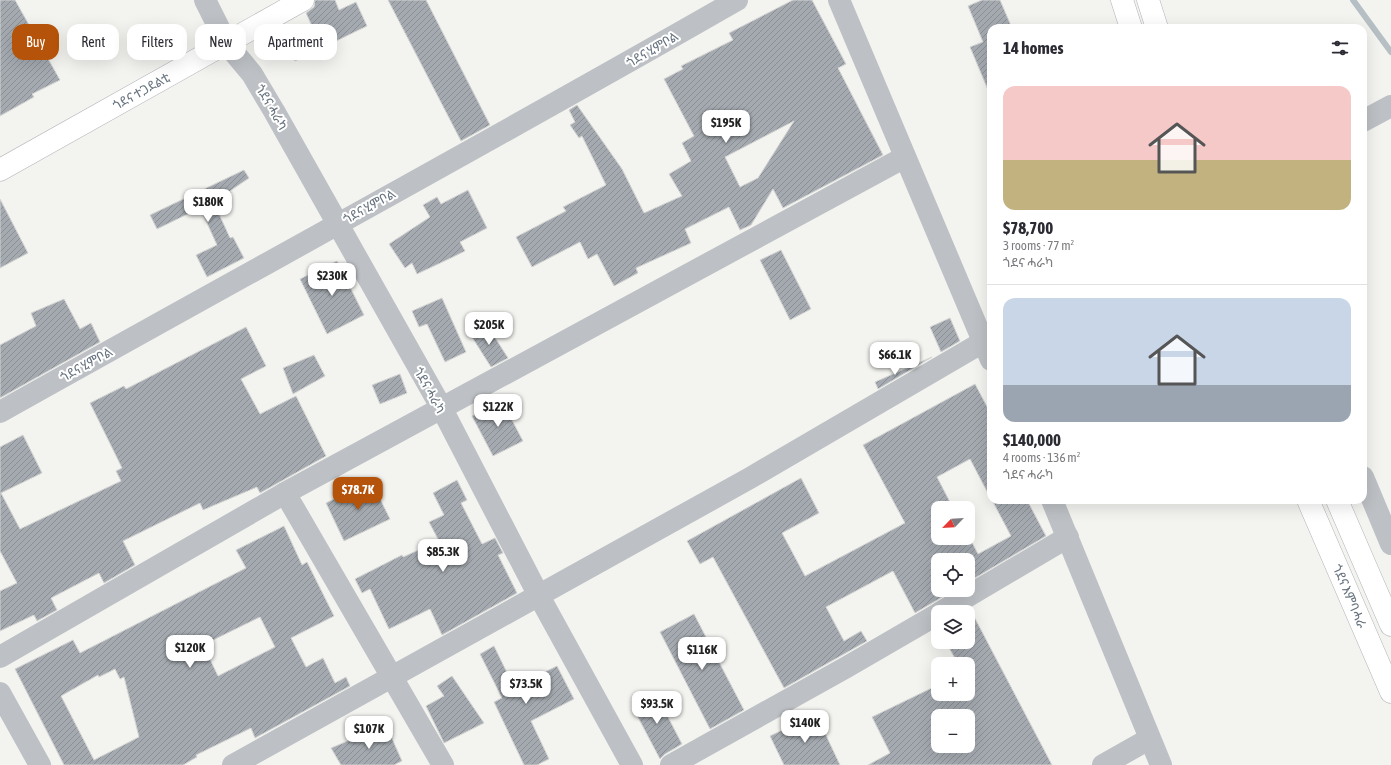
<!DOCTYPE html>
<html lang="en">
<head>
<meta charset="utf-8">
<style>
	:root { --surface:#fff; --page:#f7f7f7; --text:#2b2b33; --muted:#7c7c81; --line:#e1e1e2; --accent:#b45309 }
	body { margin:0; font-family:"Asap Condensed","Noto Sans Ethiopic",sans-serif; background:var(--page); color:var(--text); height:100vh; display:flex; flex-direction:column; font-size:15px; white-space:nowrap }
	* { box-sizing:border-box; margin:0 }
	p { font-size:13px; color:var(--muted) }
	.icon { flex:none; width:22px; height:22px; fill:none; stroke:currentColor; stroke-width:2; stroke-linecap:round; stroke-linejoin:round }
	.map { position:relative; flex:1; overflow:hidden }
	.panel { position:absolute; left:987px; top:24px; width:380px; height:480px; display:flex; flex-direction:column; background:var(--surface); border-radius:12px; box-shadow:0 4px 16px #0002 }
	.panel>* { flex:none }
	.hud { position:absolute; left:12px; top:24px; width:380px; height:36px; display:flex; gap:8px }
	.needle { width:26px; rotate:245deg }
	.buttons { position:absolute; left:931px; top:501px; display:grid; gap:8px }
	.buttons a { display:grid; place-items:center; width:44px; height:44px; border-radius:8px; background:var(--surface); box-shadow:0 4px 16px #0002; font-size:20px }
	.price { position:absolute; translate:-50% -34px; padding:0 9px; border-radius:8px; background:#fff; color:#222; font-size:13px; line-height:26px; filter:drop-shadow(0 1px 2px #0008) }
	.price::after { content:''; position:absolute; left:50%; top:24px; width:12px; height:9px; margin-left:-6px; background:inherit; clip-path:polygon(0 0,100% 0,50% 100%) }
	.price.on { background:var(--accent); color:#fff }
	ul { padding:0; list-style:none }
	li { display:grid; align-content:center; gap:8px; height:212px; padding:0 16px }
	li+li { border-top:1px solid var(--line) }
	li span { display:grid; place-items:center; height:124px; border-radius:12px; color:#555 }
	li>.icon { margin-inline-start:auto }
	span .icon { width:72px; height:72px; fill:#fffc; stroke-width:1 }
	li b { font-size:17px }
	h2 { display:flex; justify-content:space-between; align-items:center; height:48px; padding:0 16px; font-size:17px }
	.pill { padding:0 14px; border-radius:12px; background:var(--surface); box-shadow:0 4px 16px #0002; font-size:14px; line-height:36px }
	.pill.on { background:var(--accent); color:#fff }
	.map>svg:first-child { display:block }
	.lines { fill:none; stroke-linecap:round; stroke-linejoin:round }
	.stream { stroke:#b6bfc4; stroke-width:6 }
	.building { fill:url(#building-hatch); stroke:#d5d5d3; fill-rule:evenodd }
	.major-casing { stroke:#b1b4b8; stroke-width:23 }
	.minor { stroke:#bdc0c4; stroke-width:22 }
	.major { stroke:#fff; stroke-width:22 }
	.labels { text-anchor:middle; stroke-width:4; stroke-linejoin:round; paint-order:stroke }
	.street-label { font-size:13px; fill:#66727e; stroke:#fff }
</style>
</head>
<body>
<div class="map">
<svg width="1391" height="765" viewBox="0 0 1391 765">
	<defs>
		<pattern id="building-hatch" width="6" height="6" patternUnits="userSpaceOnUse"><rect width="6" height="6" fill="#a4aab0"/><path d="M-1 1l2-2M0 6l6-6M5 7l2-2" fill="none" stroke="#898f94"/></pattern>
	</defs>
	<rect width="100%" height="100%" fill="#f3f4f0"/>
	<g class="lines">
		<polyline class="stream" points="1353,0 1391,52"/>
	</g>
	<g class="building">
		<polygon points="0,0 15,0 60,80 32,94 34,97 0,116"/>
		<polygon points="315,0 335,0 339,10 356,2 367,26 295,61 284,38 311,24 306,13 314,7"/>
		<polygon points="388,0 426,0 490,125 461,141"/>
		<path d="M793,0H812L846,64L838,68L883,155L783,208L773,189L751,225L740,230L729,207L685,229L691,243L636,268L638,273L614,286L597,254L588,259L580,242L532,267L516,237L566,211L563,207L606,185L582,136L579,138L570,125L575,122L569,110L577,105L622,169L644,213L682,196L669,174L691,161L682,143L694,136L664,79L683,69L681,66L733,40L729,33ZM794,121L758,178L740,187L725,157Z"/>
		<polygon points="982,0 1000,0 1012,28 991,28 991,97 970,47 983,42 968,6"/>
		<polygon points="244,170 249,178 230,191 231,193 214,203 230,238 233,237 244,258 207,277 196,255 217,245 200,208 157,229 150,215"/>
		<polygon points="468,190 487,228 460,242 465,251 453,257 417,274 412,263 405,268 389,244 430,217 423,205 437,197 441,204"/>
		<polygon points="0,199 28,253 0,268"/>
		<polygon points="781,250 811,309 790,320 760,260"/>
		<polygon points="337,261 364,315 327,334 300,279"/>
		<polygon points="442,298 466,352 445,362 427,324 419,327 412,311"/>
		<polygon points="64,299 80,329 91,323 100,342 0,398 0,345 36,326 31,313"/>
		<polygon points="950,318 960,341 941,352 930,327"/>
		<polygon points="487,325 508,358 491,367 470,334"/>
		<polygon points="246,327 266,366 241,379 260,414 296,396 326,456 260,493 257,487 203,510 200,503 123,541 135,565 104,583 99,573 51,598 57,610 37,621 34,615 0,631 0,591 17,583 0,551 0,447 23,435 42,473 1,493 20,529 121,481 116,471 122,468 90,403 124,386 126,389"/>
		<polygon points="314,355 325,376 293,394 283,368"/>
		<polygon points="932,357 878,389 875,382"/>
		<polygon points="400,374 407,393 380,404 372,385"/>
		<polygon points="975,384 991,414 991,499 970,459 937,477 953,508 938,508 938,538 968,538 968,535 978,554 1011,536 992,500 1027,500 1046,536 968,582 968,560 938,560 938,590 954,590 915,613 893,571 826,607 844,641 861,631 867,641 784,688 713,557 700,564 687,541 801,478 819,513 782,533 805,576 905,523 863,445"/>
		<polygon points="502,401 523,441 493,456 472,416"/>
		<polygon points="457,480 467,500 461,503 482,544 495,538 503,553 498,555 517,593 442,635 430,609 389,629 370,589 362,593 355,579 402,555 403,557 439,541 429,522 444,515 433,493"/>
		<polygon points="371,481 390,519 344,541 326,503"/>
		<path d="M284,526L302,565L307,562L334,616L291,638L306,667L323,658L335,683L346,677L350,686L255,738L251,728L196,755L197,757L183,765H64L15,669L73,640L80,653L246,568L236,550ZM260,617L275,647L218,676L203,645ZM115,669L120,679L124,677L139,737L94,760L61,696L98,675L99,677Z"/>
		<path d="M970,609L1052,765H868L890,753L872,717L938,685V694H968V664H958L946,642H968V611ZM938,716H968V746H938Z"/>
		<polygon points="694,614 744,710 710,729 660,632"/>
		<polygon points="494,646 514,687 557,666 574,699 531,721 549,759 537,765 524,765 494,702 502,698 480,654"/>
		<polygon points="452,676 484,723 444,743 426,706 444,696 437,686"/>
		<polygon points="656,694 682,744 665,754 660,759 632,706"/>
		<polygon points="816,714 840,765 784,765 770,736"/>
		<polygon points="386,725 402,761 394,765 341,765 331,748"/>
	</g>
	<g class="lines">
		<defs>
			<g id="major">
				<polyline points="1122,0 1131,28"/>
				<polyline points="1148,0 1157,28"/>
				<polyline points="0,170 303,0"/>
				<polyline points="1308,500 1391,692"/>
				<polyline points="1337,500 1391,625"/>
			</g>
		</defs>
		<use href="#major" class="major-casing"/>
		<g class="minor">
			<polyline points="205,0 227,44 252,74 274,111 441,407 539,596 632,765"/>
			<polyline points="839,0 991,360"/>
			<polyline points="1363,121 1391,106"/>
			<path d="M0,412C246,274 493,140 737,0"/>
			<polyline points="1363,477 1391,544"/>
			<polyline points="285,493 443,765"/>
			<polyline points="1052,500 1161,765"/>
			<polyline points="941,612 1068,537"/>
			<polyline points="0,657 285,493 905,157"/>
			<polyline points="0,693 40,765"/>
			<polyline points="233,765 750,478 983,342"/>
			<polyline points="671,765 845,668 938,614"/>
			<polyline points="1103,765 1149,739"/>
		</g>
		<use href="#major" class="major"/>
	</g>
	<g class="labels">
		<g class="street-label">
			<text transform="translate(652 49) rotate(-30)" y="5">ጎደና ሂምቦል</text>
			<text transform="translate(141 91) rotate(-29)" y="5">ጎደና ተጋደልቲ</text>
			<text transform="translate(272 107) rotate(60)" y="5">ጎደና ሓራካ</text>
			<text transform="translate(369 206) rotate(-29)" y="5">ጎደና ሂምቦል</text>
			<text transform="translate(86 364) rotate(-29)" y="5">ጎደና ሂምቦል</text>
			<text transform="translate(430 390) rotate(61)" y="5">ጎደና ሓራካ</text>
			<text transform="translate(1350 596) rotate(67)" y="5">ጎደና እምባሓራ</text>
		</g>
	</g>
</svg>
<div class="buttons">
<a><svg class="needle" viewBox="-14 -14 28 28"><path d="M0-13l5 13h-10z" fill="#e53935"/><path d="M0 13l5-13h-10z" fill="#7c7c81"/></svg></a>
<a><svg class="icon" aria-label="locate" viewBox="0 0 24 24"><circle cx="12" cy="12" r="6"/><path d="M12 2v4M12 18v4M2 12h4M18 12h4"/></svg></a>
<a><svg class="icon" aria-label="layers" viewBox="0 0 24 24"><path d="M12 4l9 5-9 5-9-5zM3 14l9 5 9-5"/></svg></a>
<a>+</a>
<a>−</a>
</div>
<b class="price" style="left:726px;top:144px">$195K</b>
<b class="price" style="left:208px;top:223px">$180K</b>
<b class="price" style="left:332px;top:297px">$230K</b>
<b class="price" style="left:489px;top:346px">$205K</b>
<b class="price" style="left:895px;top:376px">$66.1K</b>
<b class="price" style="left:498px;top:428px">$122K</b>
<b class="price on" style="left:358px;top:511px">$78.7K</b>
<b class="price" style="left:443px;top:573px">$85.3K</b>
<b class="price" style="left:190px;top:669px">$120K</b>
<b class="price" style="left:702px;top:671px">$116K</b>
<b class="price" style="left:526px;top:705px">$73.5K</b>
<b class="price" style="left:657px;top:725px">$93.5K</b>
<b class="price" style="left:805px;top:744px">$140K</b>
<b class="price" style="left:369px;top:750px">$107K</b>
<div class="hud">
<a class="pill on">Buy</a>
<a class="pill">Rent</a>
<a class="pill">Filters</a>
<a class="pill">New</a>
<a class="pill">Apartment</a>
</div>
<section class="panel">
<h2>14 homes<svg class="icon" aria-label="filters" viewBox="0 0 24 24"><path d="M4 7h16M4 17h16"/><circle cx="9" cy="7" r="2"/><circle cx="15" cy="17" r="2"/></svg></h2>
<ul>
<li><span style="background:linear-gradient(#f6c9c9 60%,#c2b280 0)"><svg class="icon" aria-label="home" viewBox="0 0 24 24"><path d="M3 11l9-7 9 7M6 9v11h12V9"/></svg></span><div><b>$78,700</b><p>3 rooms · 77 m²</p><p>ጎደና ሓራካ</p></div></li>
<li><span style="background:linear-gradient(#c9d6e8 70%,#9aa5b1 0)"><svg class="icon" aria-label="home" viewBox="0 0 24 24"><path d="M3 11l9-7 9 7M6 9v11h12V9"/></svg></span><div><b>$140,000</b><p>4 rooms · 136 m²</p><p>ጎደና ሓራካ</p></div></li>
</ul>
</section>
</div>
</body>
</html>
